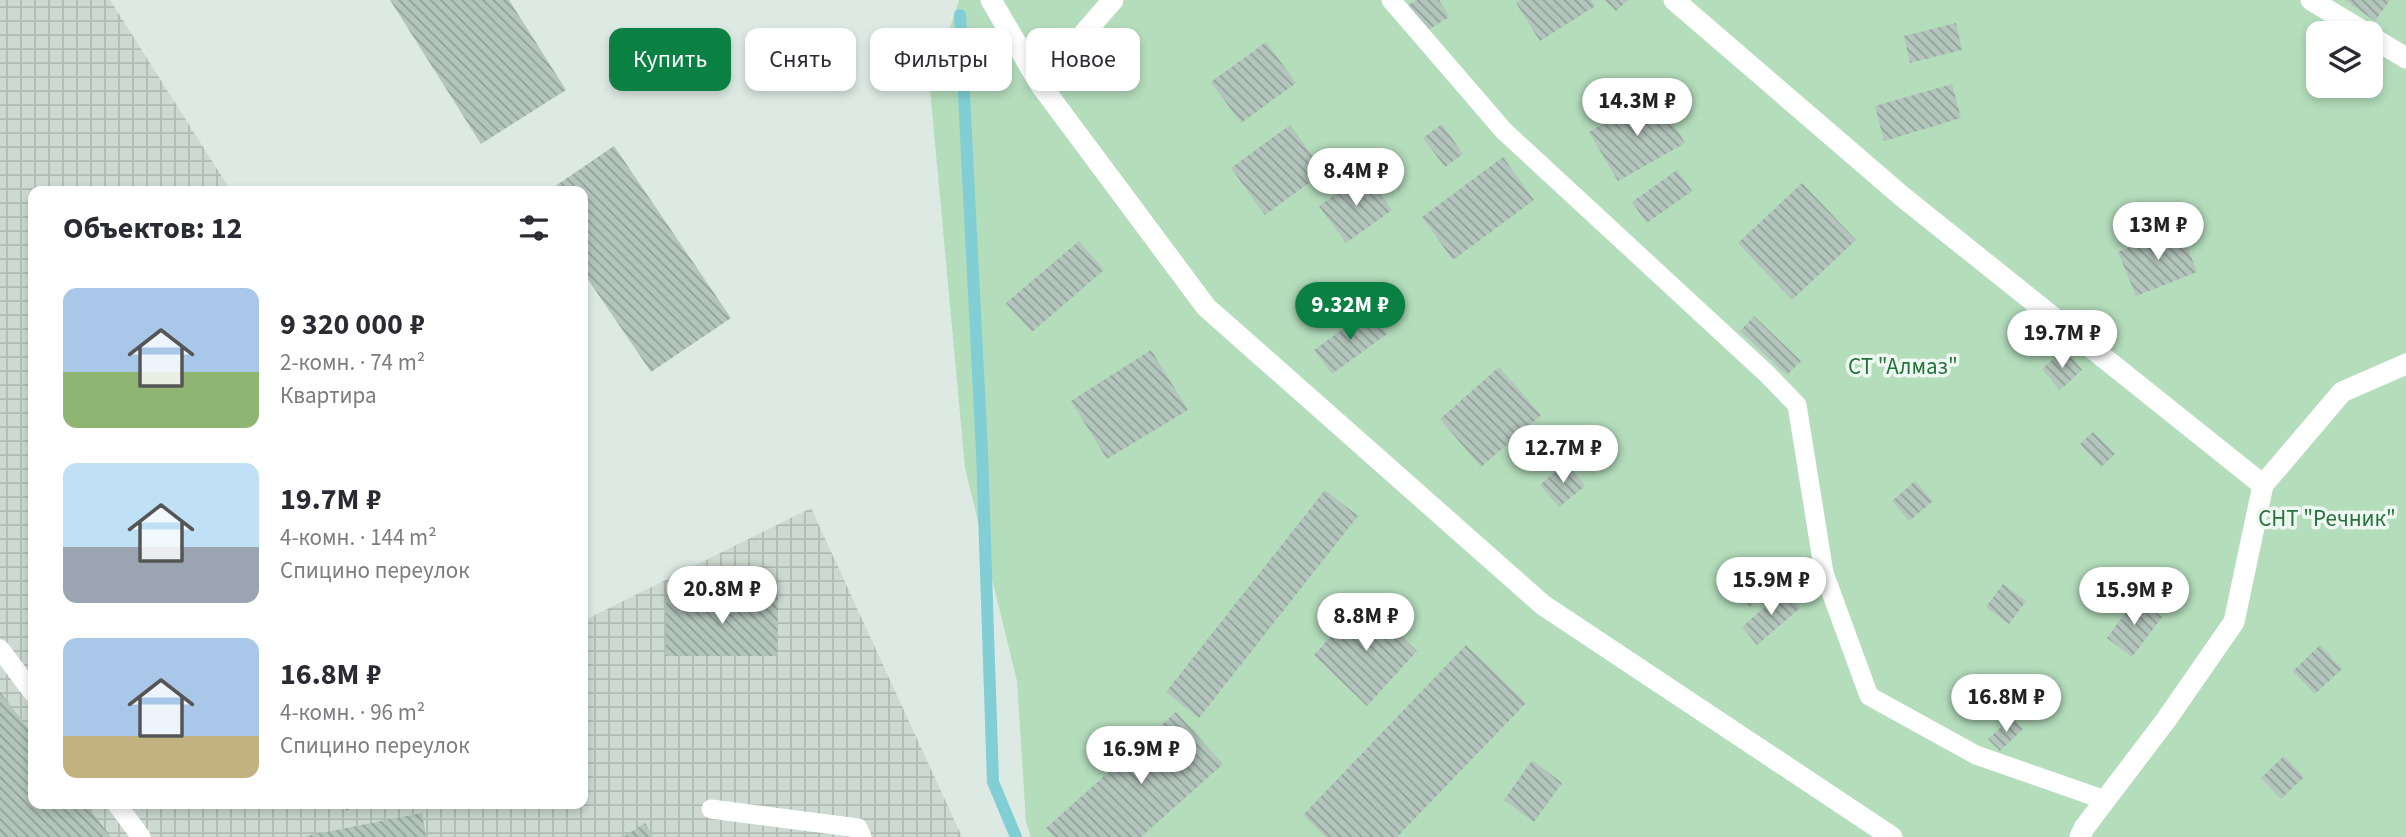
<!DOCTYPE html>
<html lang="ru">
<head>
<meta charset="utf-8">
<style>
	:root { --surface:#fff; --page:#f7f7f7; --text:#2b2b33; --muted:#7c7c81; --accent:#0b8043 }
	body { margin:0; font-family:"Source Sans 3",sans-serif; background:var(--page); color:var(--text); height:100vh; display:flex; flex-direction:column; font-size:26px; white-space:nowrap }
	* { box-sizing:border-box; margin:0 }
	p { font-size:23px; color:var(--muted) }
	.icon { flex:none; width:38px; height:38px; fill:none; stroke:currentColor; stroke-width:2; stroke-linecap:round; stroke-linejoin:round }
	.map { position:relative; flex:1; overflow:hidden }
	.drawer { position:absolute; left:28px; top:186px; width:560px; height:623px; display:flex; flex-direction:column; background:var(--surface); border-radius:14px; box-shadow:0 4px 10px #0003 }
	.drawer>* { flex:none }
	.guide { position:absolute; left:609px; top:28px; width:665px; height:63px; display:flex; gap:14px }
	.controls { position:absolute; left:2306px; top:21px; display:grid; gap:14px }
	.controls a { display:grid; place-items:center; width:77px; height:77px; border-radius:14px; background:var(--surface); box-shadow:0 4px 10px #0003; font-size:35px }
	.price { position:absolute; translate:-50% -60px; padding:0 16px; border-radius:24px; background:#fff; color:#222; font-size:23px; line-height:46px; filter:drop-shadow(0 2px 4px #0008) }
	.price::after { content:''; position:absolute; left:50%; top:42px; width:21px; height:16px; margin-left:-10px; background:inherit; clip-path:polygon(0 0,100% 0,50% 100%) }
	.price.on { background:var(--accent); color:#fff }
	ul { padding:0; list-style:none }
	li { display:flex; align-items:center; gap:21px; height:175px; padding:0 35px }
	li span { display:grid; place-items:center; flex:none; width:196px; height:140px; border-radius:14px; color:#555 }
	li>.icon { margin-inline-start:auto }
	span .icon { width:84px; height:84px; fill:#fffc; stroke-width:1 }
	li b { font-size:30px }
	h2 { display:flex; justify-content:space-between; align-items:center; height:84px; padding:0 35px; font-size:30px }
	.pill { padding:0 24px; border-radius:14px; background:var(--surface); box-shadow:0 4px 10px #0003; font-size:24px; line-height:63px }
	.pill.on { background:var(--accent); color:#fff }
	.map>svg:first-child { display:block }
	.industrial { fill:url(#industrial-grid) }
	.garden { fill:#b4ddbc; fill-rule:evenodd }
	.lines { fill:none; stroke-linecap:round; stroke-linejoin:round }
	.stream { stroke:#81ced4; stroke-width:12 }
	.building { fill:url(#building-back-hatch) }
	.service { stroke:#fff; stroke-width:19 }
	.minor { stroke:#fff; stroke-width:21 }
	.labels { text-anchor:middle; stroke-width:7; stroke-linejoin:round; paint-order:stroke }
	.park-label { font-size:23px; fill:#26733d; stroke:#eef7f1 }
</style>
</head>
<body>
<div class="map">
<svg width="2406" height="837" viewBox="0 0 2406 837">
	<defs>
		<pattern id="industrial-grid" width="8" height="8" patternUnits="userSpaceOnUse" patternTransform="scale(1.75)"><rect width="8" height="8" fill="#ccdad2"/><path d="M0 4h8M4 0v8" fill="none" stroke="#afbcb5"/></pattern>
		<pattern id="building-back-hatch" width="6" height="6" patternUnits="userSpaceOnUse" patternTransform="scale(1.75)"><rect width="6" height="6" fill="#b3c5bc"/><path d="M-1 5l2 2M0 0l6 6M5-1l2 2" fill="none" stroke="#91a199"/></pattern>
	</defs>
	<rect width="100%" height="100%" fill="#ddeae3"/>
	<polygon class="industrial" points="0,0 110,0 231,191 33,191 33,803 583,803 583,621 811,508 962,837 0,837"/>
	<path class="garden" d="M959,0H2406V837H1031L1026,822L1017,681L965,468L930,89ZM2319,33H2371V86H2319Z"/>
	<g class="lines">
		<polyline class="stream" points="960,15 982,452 993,782 1016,837"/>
	</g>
	<g class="building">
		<polygon points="390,0 509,0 566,90 481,144"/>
		<polygon points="1417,0 1439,0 1449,17 1425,32 1408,5"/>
		<polygon points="1520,0 1591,0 1595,6 1540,41 1516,3"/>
		<polygon points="1605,0 1628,0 1616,11"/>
		<polygon points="2345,0 2390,0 2375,21"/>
		<polygon points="1956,23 1962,50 1910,63 1904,36"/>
		<polygon points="1266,42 1296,83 1241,123 1211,82"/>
		<polygon points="1952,84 1961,118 1884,141 1875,106"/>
		<polygon points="1656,94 1685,143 1618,181 1589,132"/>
		<polygon points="1442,124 1463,154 1445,167 1423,138"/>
		<polygon points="1290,125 1324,172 1265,215 1231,168"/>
		<polygon points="614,146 731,318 651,372 583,272 583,191 548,191"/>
		<polygon points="1503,157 1534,200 1453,260 1422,217"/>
		<polygon points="1677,170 1692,191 1647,223 1632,202"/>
		<polygon points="1365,173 1392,210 1346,243 1319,206"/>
		<polygon points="1802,183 1856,240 1792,300 1738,243"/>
		<polygon points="2180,227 2197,272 2136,296 2118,252"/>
		<polygon points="1079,241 1104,270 1032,332 1006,303"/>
		<polygon points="1369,310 1387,334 1332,374 1314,350"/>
		<polygon points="1754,316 1801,361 1787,375 1740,331"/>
		<polygon points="2064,349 2082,370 2060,390 2042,369"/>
		<polygon points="1151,350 1188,410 1107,459 1071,401"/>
		<polygon points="1499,367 1541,415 1481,467 1440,419"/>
		<polygon points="2093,432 2115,454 2101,467 2080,444"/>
		<polygon points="1566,462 1585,486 1559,507 1540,485"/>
		<polygon points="1915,481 1933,501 1909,521 1892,501"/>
		<polygon points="1325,490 1358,516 1199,718 1166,692"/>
		<polygon points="1756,563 1775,585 1750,607 1731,585"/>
		<polygon points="2003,584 2026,601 2009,624 1986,607"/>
		<polygon points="1784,590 1800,608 1757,645 1742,627"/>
		<polygon points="666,596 778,597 777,656 666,656"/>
		<polygon points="2136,598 2162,617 2132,657 2107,638"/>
		<polygon points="1364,600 1417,651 1367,706 1314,655"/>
		<polygon points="1466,645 1526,703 1397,837 1326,837 1303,815"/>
		<polygon points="2320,645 2342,669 2315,694 2293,671"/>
		<polygon points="0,692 33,735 33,803 85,803 111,837 0,837"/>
		<polygon points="1176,712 1223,764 1141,837 1054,837 1046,828"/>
		<polygon points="2012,717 2023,729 2000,751 1988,739"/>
		<polygon points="2284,756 2304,777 2281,799 2261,778"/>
		<polygon points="1532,760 1562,783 1534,822 1504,800"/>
		<polygon points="342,803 361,803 346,811"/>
		<polygon points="422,813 426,837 306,837 306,836"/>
		<polygon points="645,823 653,837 623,837"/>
	</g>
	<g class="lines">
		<g class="service">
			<polyline points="1391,0 1504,131 1767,374 1797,405 1824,573 1869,696 1976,755 2105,800"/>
			<polyline points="0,649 33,693"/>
			<polyline points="116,803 141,837"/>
			<polyline points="711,809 858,828 862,837"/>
		</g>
		<g class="minor">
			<polyline points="991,0 1040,84 1206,307 1543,605 1892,837"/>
			<polyline points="1674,0 1904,198 2263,485"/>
			<polyline points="2311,0 2366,33"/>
			<polyline points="2371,37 2406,58"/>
			<polyline points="1040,84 1113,0"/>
			<polyline points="2080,837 2084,828 2166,720 2234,622 2263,485 2342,392 2406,364"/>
		</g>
	</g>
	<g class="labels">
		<g class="park-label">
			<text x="1903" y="374">СТ "Алмаз"</text>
			<text x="2327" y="526">СНТ "Речник"</text>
		</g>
	</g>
</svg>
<div class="controls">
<a><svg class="icon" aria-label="layers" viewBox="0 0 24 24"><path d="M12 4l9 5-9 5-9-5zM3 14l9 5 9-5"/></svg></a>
</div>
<b class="price" style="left:1637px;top:138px">14.3M ₽</b>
<b class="price" style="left:1356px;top:208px">8.4M ₽</b>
<b class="price" style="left:2158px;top:262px">13M ₽</b>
<b class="price on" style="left:1350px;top:342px">9.32M ₽</b>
<b class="price" style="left:2062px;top:370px">19.7M ₽</b>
<b class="price" style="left:1563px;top:485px">12.7M ₽</b>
<b class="price" style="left:1771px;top:617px">15.9M ₽</b>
<b class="price" style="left:722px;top:626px">20.8M ₽</b>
<b class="price" style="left:2134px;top:627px">15.9M ₽</b>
<b class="price" style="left:1366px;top:653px">8.8M ₽</b>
<b class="price" style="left:2006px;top:734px">16.8M ₽</b>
<b class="price" style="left:1141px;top:786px">16.9M ₽</b>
<div class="guide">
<a class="pill on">Купить</a>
<a class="pill">Снять</a>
<a class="pill">Фильтры</a>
<a class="pill">Новое</a>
</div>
<section class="drawer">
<h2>Объектов: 12<svg class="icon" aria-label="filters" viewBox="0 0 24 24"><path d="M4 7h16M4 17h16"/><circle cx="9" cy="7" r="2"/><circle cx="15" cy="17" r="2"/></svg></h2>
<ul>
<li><span style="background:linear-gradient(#a9c7e8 60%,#8fb573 0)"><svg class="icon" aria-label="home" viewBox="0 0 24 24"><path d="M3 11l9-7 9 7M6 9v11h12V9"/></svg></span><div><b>9 320 000 ₽</b><p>2-комн. · 74 m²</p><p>Квартира</p></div></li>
<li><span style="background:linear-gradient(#bfe0f5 60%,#9aa5b1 0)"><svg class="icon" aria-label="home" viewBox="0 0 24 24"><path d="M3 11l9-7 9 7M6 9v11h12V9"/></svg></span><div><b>19.7M ₽</b><p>4-комн. · 144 m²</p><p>Спицино переулок</p></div></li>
<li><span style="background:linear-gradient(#a9c7e8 70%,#c2b280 0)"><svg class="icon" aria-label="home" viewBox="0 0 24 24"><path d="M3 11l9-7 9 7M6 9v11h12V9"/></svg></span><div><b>16.8M ₽</b><p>4-комн. · 96 m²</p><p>Спицино переулок</p></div></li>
</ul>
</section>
</div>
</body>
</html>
